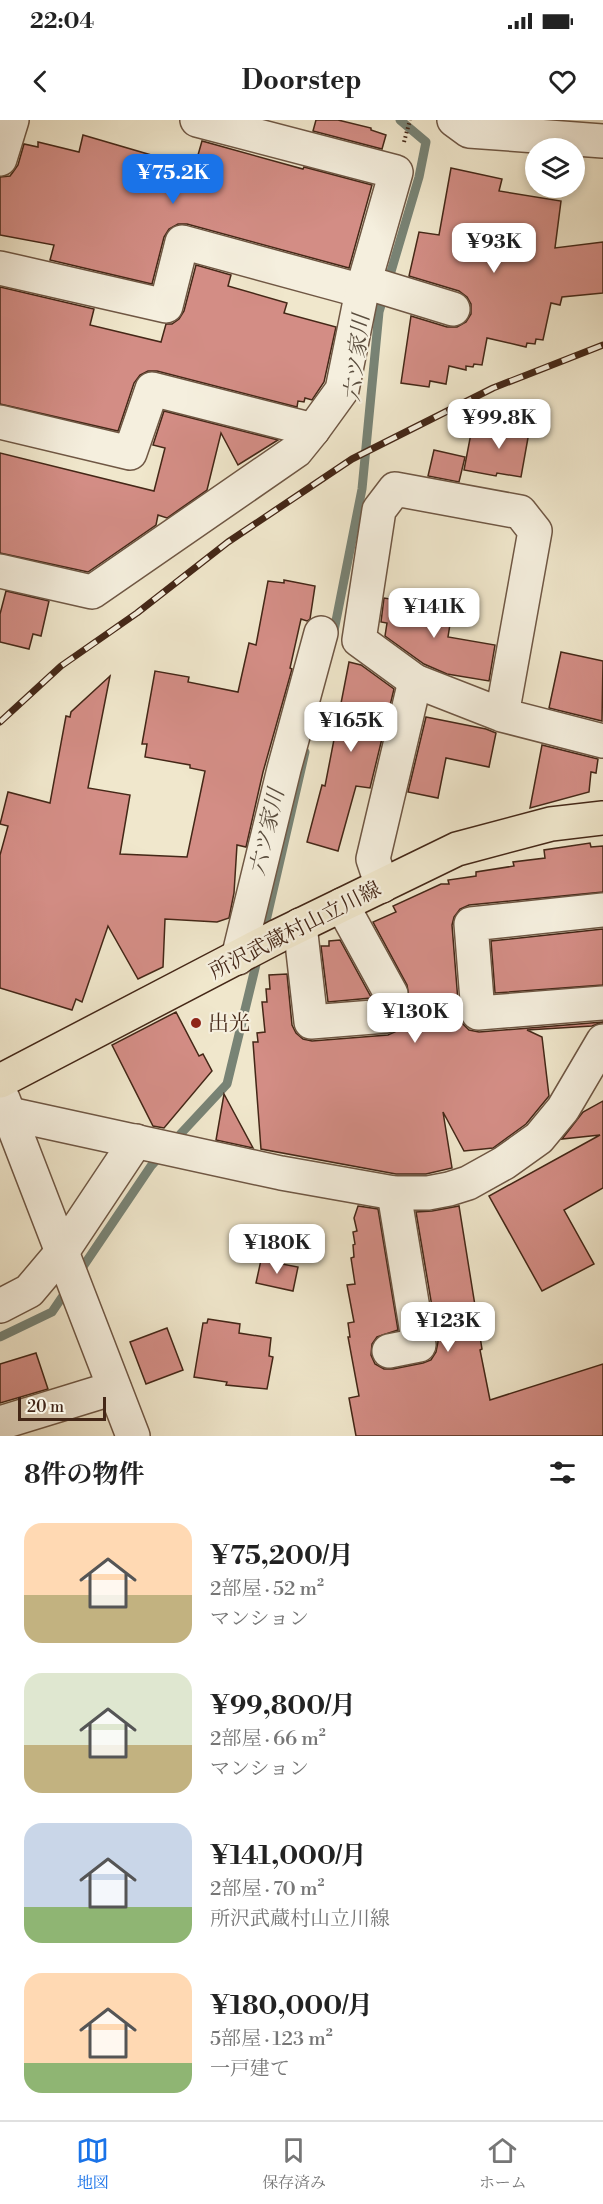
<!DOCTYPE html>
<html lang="ja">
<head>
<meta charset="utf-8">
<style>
	:root { --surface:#fff; --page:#f2f2f2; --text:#222; --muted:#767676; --line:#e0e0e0; --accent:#1a73e8 }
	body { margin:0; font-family:"Libre Bodoni","Noto Serif JP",serif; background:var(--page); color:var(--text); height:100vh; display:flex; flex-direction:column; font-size:22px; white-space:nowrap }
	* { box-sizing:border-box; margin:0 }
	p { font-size:20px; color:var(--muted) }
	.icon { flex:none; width:33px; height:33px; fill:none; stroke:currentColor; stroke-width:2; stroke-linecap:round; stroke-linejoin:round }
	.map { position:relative; height:1316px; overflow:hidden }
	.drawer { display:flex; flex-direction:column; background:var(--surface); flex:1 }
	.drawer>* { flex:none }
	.controls { position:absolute; left:525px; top:18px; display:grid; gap:12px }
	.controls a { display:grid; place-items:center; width:60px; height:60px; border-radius:50%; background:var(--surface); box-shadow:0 3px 9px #0003; font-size:30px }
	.scale { position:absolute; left:18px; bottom:15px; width:88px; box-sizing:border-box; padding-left:6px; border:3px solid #442717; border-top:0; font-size:16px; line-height:21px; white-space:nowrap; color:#442717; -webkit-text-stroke:4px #f5efde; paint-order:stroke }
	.price { position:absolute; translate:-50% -51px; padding:0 14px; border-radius:12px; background:#fff; color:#222; font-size:20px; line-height:39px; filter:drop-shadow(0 2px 3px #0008) }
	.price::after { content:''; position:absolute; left:50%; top:36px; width:18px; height:14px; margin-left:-9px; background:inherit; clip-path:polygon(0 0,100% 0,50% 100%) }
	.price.on { background:var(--accent); color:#fff }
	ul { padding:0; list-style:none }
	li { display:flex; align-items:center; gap:18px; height:150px; padding:0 24px }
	li span { display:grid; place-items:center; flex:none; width:168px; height:120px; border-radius:18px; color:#555 }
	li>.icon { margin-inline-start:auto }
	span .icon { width:72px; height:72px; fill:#fffc; stroke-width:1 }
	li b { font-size:26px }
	h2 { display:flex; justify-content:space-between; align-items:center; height:72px; padding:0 24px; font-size:26px }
	.status { display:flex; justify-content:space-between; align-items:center; height:42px; padding:0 30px; background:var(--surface); direction:ltr }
	.status svg { height:16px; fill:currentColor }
	header { display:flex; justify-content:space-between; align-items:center; height:78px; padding:0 24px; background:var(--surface); font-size:27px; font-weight:800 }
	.tab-bar { display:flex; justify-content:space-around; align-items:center; height:84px; border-top:2px solid var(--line); background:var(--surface); font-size:16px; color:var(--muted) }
	.tab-bar a { display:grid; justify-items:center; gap:3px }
	.tab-bar .on { color:var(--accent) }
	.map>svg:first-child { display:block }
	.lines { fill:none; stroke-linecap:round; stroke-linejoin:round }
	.stream { stroke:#788375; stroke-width:9 }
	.building { fill:#d38d85; stroke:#442717; stroke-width:1.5 }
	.minor-casing { stroke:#6f5744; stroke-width:36 }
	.major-casing { stroke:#442717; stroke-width:36 }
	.path { stroke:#442717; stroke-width:4; stroke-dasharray:1.5 3; stroke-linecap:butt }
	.minor { stroke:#f5efde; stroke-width:33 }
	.major { stroke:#f0e7cc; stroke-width:33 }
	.rail-casing { stroke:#442717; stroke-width:7 }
	.rail { stroke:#f5efde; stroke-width:4.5; stroke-dasharray:14; stroke-linecap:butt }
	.poi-dot { fill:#8f2418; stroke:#f5efde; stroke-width:2 }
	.labels { text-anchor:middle; stroke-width:4.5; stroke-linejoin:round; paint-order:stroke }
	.street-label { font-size:21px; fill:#442717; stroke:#f5efde }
	.poi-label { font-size:21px; fill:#442717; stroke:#f5efde; text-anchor:start }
	.water-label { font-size:22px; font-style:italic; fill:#5a4d3e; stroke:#f5efde }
</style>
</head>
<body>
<div class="status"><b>22:04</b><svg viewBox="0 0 49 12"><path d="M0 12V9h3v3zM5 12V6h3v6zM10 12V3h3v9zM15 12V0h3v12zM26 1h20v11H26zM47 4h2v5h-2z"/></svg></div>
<header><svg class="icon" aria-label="back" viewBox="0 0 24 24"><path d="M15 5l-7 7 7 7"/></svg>Doorstep<svg class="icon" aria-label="heart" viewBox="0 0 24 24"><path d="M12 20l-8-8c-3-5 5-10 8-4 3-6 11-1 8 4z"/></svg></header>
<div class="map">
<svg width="603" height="1316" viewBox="0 0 603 1316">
	<rect width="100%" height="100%" fill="#f0e7cc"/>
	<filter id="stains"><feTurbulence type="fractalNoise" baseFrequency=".00333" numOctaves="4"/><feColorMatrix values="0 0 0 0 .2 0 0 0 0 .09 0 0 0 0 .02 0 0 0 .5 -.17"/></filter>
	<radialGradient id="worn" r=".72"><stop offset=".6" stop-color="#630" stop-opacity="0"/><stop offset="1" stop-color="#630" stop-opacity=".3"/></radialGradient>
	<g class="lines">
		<g class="stream">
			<polyline points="333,516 362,369 379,192 419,57 426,22 400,0"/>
			<polyline points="263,814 305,632"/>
			<polyline points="173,1022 227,964 258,836"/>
			<polyline points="78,1154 151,1046 161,1035"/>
			<polyline points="0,1217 52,1192 69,1167"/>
		</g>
	</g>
	<g class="building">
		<polygon points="316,0 338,0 371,8 371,10 386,15 382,29 313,11"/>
		<polygon points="83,15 165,39 166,36 174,38 174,36 196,42 202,21 303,49 304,47 372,65 349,148 187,104 178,104 169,109 164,117 152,164 50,140 54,125 0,115 0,57 10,56 13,52 18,45 24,24 38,27 38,22 79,32"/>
		<polygon points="451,48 502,59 499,71 561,81 555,128 603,122 603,173 562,177 560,185 551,183 543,220 536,219 535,224 527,223 526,227 487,218 482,245 474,244 473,247 466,246 466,250 449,246 446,264 430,261 429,267 401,263 411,196 447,207 457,207 466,202 471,194 471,184 467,177 459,171 409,156 419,112 439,115"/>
		<polygon points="196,145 231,155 228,166 287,183 284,193 336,207 324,262 312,280 305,278 304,282 298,281 297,287 157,251 148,251 140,255 134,263 118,311 0,284 0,167 94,189 90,205 161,222 166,204 172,204 179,199 184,191"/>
		<polygon points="164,291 278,320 238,345 221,313 207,370 167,398 158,395 156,405 88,452 0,433 0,333 154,371 165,328 153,325"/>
		<polygon points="508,297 531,301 521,357 497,353 496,356 464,350 472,308 505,313"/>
		<polygon points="434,330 465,337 459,362 428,356"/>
		<polygon points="284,460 315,466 310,499 307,501 301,499 290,548 292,549 263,652 246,727 237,725 234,773 229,798 217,802 165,799 163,847 138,859 108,806 82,882 76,879 72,890 0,868 0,735 8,706 0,704 8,672 50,683 66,596 70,597 71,592 110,556 88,668 130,675 120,734 187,737 205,651 190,648 190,645 145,637 147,624 142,624 155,551 189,557 188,562 238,572 249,523 256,525 268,461 284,463"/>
		<polygon points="6,471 49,481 41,516 33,514 29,529 0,522 0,494"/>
		<polygon points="391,475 439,483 437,495 451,498 448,517 495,525 489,561 447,554 424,544 385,516 387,503 381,502 384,478 390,479"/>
		<polygon points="561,532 603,541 602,601 549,588"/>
		<polygon points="349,542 361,545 394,569 370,668 356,666 338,731 307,722 322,665 325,666"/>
		<polygon points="426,597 486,609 496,613 489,647 446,638 438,678 408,672"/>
		<polygon points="542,625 598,639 596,653 591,652 589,672 530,688"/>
		<polygon points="590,723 591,727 603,726 603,772 469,785 460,789 454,797 452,805 459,894 462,903 469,910 479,912 603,902 592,906 527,910 542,917 549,976 526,1004 493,1028 464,1031 443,992 452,1048 426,1054 396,1054 261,1029 253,922 258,922 257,913 265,912 262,882 267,882 266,869 270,869 269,855 287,854 292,905 296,913 303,919 312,921 388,915 399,910 404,901 409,877 407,865 373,802 396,792 393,786 441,764 449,764 448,760 476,756 476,752 514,746 513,742 545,738 544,730"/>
		<polygon points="603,809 603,865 495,873 491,821"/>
		<polygon points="340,820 371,877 371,878 328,882 321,826 329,826 329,821"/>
		<polygon points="176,892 199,936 203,934 212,951 164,1008 153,1006 112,925"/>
		<polygon points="224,974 253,1028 216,1020"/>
		<polygon points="603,981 603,1068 564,1090 594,1144 542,1171 489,1076 600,1015 562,1019 583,992"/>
		<polygon points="358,1086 378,1089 398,1210 377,1217 372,1224 371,1235 375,1244 384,1249 393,1249 423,1243 431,1240 436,1232 438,1222 416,1092 432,1091 459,1086 482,1229 480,1230 490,1280 603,1244 603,1316 356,1316 349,1278 359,1276 348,1217 350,1217 348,1203 354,1202 347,1165 355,1164 351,1138 354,1137 353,1125 355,1124 353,1112 357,1111 354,1098"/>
		<polygon points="261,1140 298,1147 293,1171 256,1163"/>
		<polygon points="208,1199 240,1204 239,1213 271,1218 269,1236 273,1237 267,1269 226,1265 227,1262 194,1257 203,1203 207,1203"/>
		<polygon points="167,1208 183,1250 146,1264 130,1222"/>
		<polygon points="36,1233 48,1269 0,1283 0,1244"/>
	</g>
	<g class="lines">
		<defs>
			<g id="minor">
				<polyline points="454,0 469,11 603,21"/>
				<polyline points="0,39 12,0"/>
				<polyline points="0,148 166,186 182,122 362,171"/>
				<polyline points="365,162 453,189"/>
				<polyline points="0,302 130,333 152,269 313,310"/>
				<polyline points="0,451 92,472 296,331 313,310 342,270 362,171 396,52 197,0"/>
				<polyline points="502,595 535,411 520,392 395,369 379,390 359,520 415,561 502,595 603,621"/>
				<polyline points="382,766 373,739 415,561"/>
				<polyline points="603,790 471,804 478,893 603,883"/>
				<polyline points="300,805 311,902 386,896 391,874 342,785"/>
				<polyline points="238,838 284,649 321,513"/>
				<polyline points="3,979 133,1316"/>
				<polyline points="10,994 281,1053 394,1073 428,1073 449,1069 468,1063 504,1043 539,1018 563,989 603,921"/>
				<polyline points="0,1186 29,1171 62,1132 136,1021"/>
				<polyline points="389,1231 419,1225 394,1073"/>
				<polyline points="0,1303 114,1268"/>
			</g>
			<polyline id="major" points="0,961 278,816 457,729 551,704 603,698"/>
		</defs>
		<use href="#minor" class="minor-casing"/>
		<use href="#major" class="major-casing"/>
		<polyline class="path" points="404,22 410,0"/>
		<use href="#minor" class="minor"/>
		<use href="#major" class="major"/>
		<defs>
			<polyline id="rail" points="0,602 61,546 137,493 228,422 352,339 493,268 603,225"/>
		</defs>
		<use href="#rail" class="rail-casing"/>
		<use href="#rail" class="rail"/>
	</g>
	<circle class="poi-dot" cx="196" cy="903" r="6"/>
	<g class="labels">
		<g class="street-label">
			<text transform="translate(295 810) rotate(-27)" y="7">所沢武蔵村山立川線</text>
		</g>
		<g class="poi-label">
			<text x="208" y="910">出光</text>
		</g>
		<g class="water-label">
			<text transform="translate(356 238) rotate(-84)" y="8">六ツ家川</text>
			<text transform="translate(266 712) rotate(-77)" y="8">六ツ家川</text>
		</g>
	</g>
	<rect width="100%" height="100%" filter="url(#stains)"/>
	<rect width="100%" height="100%" fill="url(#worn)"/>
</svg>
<div class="controls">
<a><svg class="icon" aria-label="layers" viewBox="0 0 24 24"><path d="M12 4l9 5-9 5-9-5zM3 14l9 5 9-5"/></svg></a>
</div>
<div class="scale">20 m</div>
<b class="price on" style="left:173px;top:85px">¥75.2K</b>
<b class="price" style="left:494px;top:154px">¥93K</b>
<b class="price" style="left:499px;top:330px">¥99.8K</b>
<b class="price" style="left:434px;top:519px">¥141K</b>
<b class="price" style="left:351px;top:633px">¥165K</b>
<b class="price" style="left:415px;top:924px">¥130K</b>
<b class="price" style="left:277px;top:1155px">¥180K</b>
<b class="price" style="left:448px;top:1233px">¥123K</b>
</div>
<section class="drawer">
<h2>8件の物件<svg class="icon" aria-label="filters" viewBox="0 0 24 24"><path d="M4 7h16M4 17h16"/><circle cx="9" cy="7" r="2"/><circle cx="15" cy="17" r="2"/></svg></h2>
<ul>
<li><span style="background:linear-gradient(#ffd9b3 60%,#c2b280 0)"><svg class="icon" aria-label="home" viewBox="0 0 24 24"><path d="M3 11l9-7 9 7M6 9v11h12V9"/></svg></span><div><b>¥75,200/月</b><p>2部屋 · 52 m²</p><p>マンション</p></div></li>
<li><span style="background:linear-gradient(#dfe7d0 60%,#c2b280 0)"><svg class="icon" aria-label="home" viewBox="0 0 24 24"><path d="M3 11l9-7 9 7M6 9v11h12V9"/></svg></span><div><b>¥99,800/月</b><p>2部屋 · 66 m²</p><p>マンション</p></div></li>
<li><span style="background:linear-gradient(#c9d6e8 70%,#8fb573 0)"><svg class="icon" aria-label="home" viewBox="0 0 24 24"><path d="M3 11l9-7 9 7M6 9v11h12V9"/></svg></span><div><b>¥141,000/月</b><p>2部屋 · 70 m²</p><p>所沢武蔵村山立川線</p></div></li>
<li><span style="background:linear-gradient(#ffd9b3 75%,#8fb573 0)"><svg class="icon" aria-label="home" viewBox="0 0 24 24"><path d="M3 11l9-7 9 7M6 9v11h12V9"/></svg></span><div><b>¥180,000/月</b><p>5部屋 · 123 m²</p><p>一戸建て</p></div></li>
</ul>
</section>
<nav class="tab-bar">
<a class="on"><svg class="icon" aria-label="map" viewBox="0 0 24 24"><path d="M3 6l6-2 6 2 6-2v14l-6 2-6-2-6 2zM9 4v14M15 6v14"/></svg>地図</a>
<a><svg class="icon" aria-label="saved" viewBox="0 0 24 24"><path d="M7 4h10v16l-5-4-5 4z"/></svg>保存済み</a>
<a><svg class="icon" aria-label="home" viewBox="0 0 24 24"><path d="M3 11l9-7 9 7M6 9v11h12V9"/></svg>ホーム</a>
</nav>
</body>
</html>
